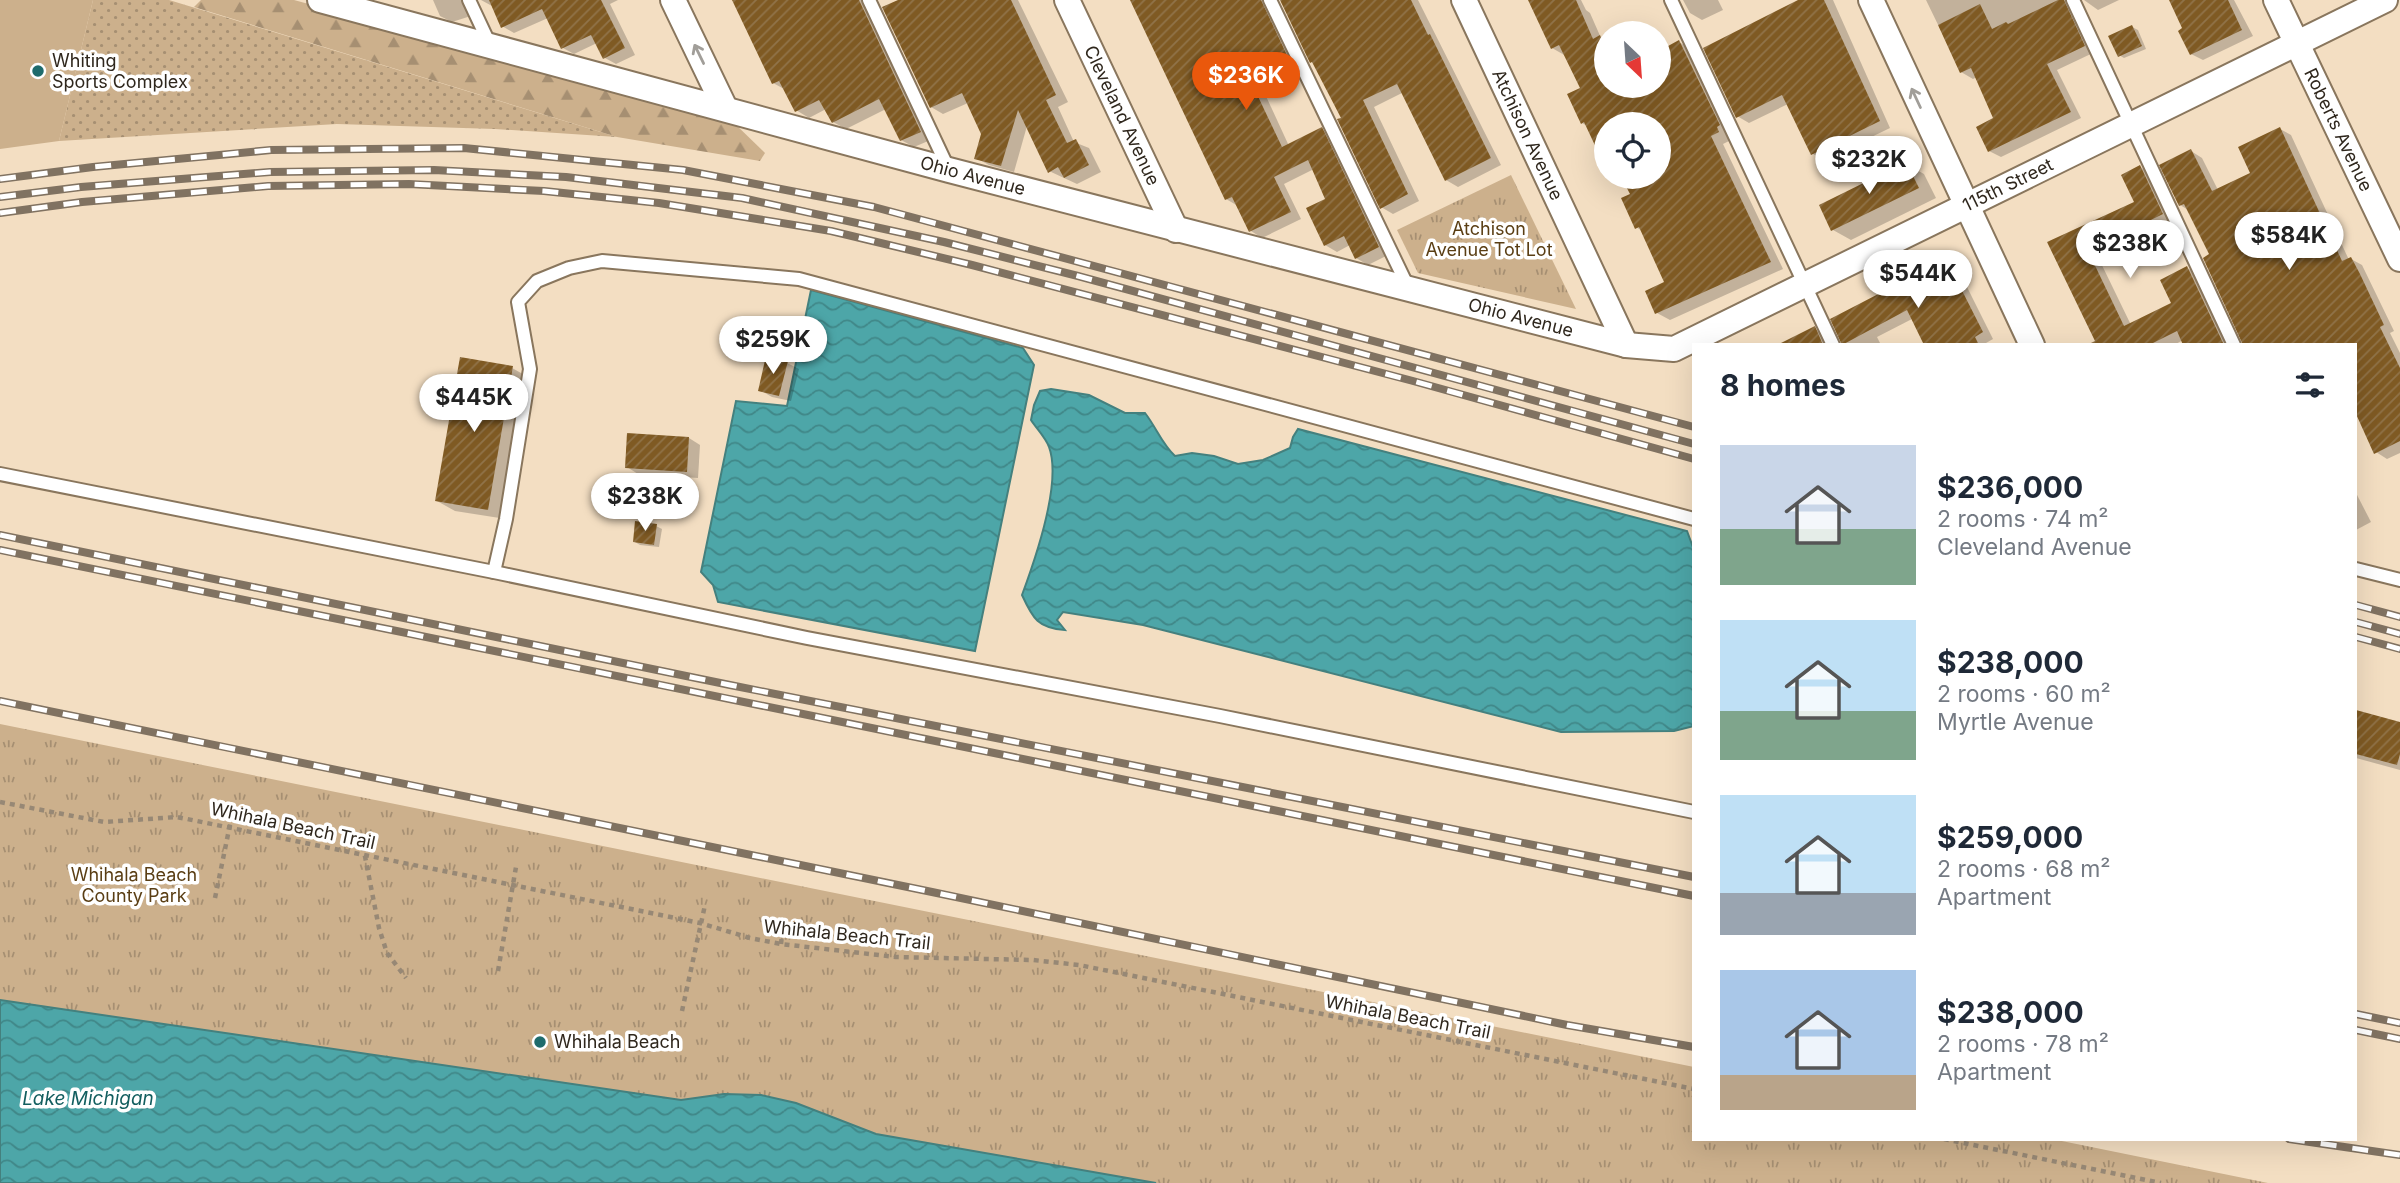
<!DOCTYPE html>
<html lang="en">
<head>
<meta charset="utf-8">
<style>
	:root { --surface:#fff; --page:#f6f6f7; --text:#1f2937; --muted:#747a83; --accent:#ea580c }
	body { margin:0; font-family:Inter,sans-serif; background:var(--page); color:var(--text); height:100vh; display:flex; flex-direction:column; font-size:26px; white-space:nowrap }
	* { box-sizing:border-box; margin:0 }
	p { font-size:23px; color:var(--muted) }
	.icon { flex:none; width:38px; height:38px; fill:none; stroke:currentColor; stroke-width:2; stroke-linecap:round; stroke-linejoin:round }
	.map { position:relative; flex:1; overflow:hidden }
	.drawer { position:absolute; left:1692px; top:343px; width:665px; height:798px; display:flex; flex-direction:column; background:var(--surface); border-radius:0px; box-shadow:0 7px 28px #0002 }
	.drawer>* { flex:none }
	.needle { width:46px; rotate:155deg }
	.controls { position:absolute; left:1594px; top:21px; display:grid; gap:14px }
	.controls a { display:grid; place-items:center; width:77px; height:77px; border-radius:50%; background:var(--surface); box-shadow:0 7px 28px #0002; font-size:35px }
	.price { position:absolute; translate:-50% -60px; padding:0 16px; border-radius:24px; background:#fff; color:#222; font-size:23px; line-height:46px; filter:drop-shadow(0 2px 4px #0008) }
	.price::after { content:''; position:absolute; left:50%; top:42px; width:21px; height:16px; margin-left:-10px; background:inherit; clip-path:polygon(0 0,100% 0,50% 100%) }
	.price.current { background:var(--accent); color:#fff }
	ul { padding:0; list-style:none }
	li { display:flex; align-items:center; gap:21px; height:175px; padding:0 28px }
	li span { display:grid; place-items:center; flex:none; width:196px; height:140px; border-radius:0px; color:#555 }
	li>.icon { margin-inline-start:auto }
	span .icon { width:84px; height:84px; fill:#fffc; stroke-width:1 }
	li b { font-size:30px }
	h2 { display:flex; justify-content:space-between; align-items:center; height:84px; padding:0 28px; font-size:30px }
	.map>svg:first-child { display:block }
	.grass { fill:url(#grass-dots) }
	.forest { fill:url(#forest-firs) }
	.park { fill:url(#park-tufts) }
	.garden { fill:#ccb08c }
	.water { fill:url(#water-waves); stroke:#44807e; stroke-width:2 }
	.shadow { fill:#0003 }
	.building { fill:url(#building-hatch) }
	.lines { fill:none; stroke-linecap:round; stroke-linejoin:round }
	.lane-casing { stroke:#89765d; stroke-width:16 }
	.street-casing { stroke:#89765d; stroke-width:28 }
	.path { stroke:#978875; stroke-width:4.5; stroke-dasharray:5 5; stroke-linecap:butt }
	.lane { stroke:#fff; stroke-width:12 }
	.street { stroke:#fff; stroke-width:24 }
	.rail-casing { stroke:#807261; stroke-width:8 }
	.rail { stroke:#fff; stroke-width:5; stroke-dasharray:16; stroke-linecap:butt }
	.oneway { stroke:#a19e99 }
	.poi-dot { fill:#1e6b6c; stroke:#fff; stroke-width:2.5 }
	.labels { text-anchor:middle; stroke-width:7; stroke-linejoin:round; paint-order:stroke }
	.poi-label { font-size:18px; fill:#2f271d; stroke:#fff; text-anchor:start }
	.street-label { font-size:18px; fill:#2f271d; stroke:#fff }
	.park-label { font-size:18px; fill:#5a3e14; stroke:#fff }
	.water-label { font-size:19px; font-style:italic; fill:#125e5f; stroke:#fff }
</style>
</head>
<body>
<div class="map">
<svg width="2400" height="1183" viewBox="0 0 2400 1183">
	<defs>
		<pattern id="grass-dots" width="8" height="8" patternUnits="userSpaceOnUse" patternTransform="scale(1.75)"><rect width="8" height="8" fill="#ccb08c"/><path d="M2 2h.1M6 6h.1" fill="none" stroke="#a68f72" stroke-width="1.8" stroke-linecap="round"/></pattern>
		<pattern id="forest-firs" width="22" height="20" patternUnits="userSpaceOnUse" patternTransform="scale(1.75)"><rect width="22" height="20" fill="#ccb08c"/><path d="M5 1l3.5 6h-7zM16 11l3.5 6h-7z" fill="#a68f72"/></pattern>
		<pattern id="park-tufts" width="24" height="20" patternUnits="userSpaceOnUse" patternTransform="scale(1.75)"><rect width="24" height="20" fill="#ccb08c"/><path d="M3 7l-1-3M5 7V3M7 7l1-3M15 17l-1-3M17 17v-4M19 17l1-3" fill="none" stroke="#a68f72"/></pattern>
		<pattern id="water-waves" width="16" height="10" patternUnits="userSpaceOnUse" patternTransform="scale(1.75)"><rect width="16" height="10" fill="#4da6a8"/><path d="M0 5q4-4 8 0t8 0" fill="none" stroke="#408788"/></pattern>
		<pattern id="building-hatch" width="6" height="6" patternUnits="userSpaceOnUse" patternTransform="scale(1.75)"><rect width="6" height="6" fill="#7f5a23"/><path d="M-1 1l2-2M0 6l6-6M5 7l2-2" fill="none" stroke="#907349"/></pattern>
	</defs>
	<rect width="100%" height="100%" fill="#f3dec2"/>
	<polygon class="grass" points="93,0 169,0 617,137 495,129 337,124 59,141"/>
	<polygon class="forest" points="201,0 294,0 730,119 765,153 760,161 617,137 194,7"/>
	<g class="park">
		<polygon points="1511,175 1576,309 1418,273 1397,230"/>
		<polygon points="0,724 1694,1067 1694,1139 2052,1139 2268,1183 1156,1183 876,1134 796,1103 761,1095 724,1094 681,1100 0,1000"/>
	</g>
	<polygon class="garden" points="0,0 93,0 59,141 0,149"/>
	<g class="water">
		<polygon points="811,290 1023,348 1034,365 975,651 718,602 713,585 701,572 736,401 787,406"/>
		<path d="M1051,389L1089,395L1125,413H1145C1156,427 1162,444 1175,456L1192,453L1214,456L1238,464L1263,460L1290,448L1293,437L1298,429L1687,531L1694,550V726L1674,731L1561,732L1143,625L1063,612L1057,620L1065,630C1038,628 1033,619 1022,595C1035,560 1062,482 1049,447C1046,438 1036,428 1031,420L1034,405L1040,391Z"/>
		<polygon points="0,1000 681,1100 724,1094 761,1095 796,1103 876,1134 1156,1183 0,1183"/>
	</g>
	<g class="shadow">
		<polygon points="433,0 475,0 474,15 452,22 440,16"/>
		<polygon points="481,0 618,0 610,4 635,55 616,64 605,58 597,43 574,54 563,48 548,18 514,33 502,26 492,6"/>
		<polygon points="745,0 868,0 933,139 914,147 901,140 886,109 846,129 833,122 826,109 809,118 796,110 786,90 773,83"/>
		<polygon points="902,0 1018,0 1068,102 1058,107 1074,142 1089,148 1101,172 1077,184 1049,171 1027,126 1014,172 989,165 976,158 983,134 968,103 943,114 931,107"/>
		<polygon points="1131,0 1277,0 1305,77 1265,94 1289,146 1321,129 1333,136 1390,254 1368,265 1356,258 1350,245 1337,252 1325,245 1327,200 1314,169 1284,184 1301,219 1262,238 1251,231 1238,206 1226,199"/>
		<polygon points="1282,0 1418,0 1501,165 1458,187 1446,180 1404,92 1374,107 1419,201 1393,214 1381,207 1343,118 1315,64 1312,62"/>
		<polygon points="1530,0 1581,0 1586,10 1590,13 1601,38 1606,41 1606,86 1659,86 1659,52 1679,42 1692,50 1731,140 1723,144 1783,269 1670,320 1657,313 1666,283 1642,231 1636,227 1632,195 1623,177 1659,177 1659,124 1606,124 1606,159 1603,157 1587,126 1582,123 1582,89 1566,56 1552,48"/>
		<polygon points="1683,0 1718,0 1723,10 1702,20 1690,13"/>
		<polygon points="1802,0 1833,0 1890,128 1824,160 1813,154 1788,104 1749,123 1737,116"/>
		<polygon points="1926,0 2079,0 2095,52 2057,70 2081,118 2001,157 1989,151 1995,119 1977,77 1973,79 1961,72"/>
		<polygon points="2084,0 2119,0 2098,10"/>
		<polygon points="2171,0 2234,0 2253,36 2203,60 2191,54 2185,29"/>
		<polygon points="2132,27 2138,30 2146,49 2124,58 2119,55"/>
		<polygon points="2280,129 2291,135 2349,260 2351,259 2362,265 2394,331 2390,333 2400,353 2400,453 2387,459 2376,452 2356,410 2356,345 2211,255 2190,211 2180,205 2191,151 2202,158 2218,190 2253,174"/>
		<polygon points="1906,164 1924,174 1936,198 1851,240 1833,230"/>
		<polygon points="2140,167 2152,174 2174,221 2098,257 2131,325 2174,304 2187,268 2199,274 2232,345 2185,345 2183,340 2174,345 2097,345 2097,341 2049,243 2137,203"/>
		<polygon points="1946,261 1957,267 1993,339 1986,343 1987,345 1926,345 1912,319 1877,337 1881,345 1843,345 1843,341"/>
		<polygon points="1813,328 1824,334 1830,345 1779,345"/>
		<polygon points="787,363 799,369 791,401 772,397 760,390"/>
		<polygon points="512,368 530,378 506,519 455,511 437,501"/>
		<polygon points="689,438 700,445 698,478 638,474 627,467"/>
		<polygon points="2356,493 2371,522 2356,530"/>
		<polygon points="656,526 662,529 659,547 640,545 635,542"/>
		<polygon points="2356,712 2400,724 2400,770 2356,758"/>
	</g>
	<g class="building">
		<polygon points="489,0 601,0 625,48 603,59 591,35 561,49 542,9 501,28"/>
		<polygon points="732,0 859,0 921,132 900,141 879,99 832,123 819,100 795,112 779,81 772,84"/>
		<polygon points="898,0 1011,0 1056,95 1046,100 1067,143 1076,139 1089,165 1064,178 1058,167 1048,173 1018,110 1001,166 974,159 981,134 962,93 930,108 882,7"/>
		<polygon points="1130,0 1261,0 1294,70 1254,88 1282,147 1322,127 1379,247 1355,259 1344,236 1324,246 1306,208 1325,199 1308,160 1274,177 1291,212 1249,232 1232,197 1225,200"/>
		<polygon points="1280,0 1411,0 1428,35 1430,34 1491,158 1445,181 1397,84 1363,100 1408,194 1380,209 1337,119 1341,118 1312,62 1310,63"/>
		<polygon points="1528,0 1576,0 1593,39 1600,35 1606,49 1606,86 1659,86 1659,51 1679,40 1720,125 1717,127 1719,132 1711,136 1771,262 1655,314 1645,291 1664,282 1639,227 1635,229 1621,198 1630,194 1621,177 1659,177 1659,124 1606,124 1606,169 1584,122 1581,124 1567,94 1580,88 1559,45 1551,49"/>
		<polygon points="1798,0 1824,0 1880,121 1811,155 1782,95 1736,118 1703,48"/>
		<polygon points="2058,0 2064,0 2085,46 2047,64 2071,112 1988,152 1976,127 1993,118 1971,68 1960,73 1938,25 1980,4 1992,29 2006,22 2008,24"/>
		<polygon points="2169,0 2228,0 2242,30 2190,55 2178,31 2182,28"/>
		<polygon points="2132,25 2142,46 2118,57 2108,36"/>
		<polygon points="2280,127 2342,261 2351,257 2360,274 2384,325 2380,327 2400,368 2400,441 2374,454 2356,414 2356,345 2243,345 2203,258 2209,254 2184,204 2179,206 2159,165 2191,149 2212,191 2250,173 2238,147"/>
		<polygon points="1906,162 1919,188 1831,231 1819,205"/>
		<polygon points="2140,165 2163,214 2088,251 2124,326 2171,303 2160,280 2187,266 2224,345 2183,345 2177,331 2149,345 2087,345 2095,341 2047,242 2134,202 2121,175"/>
		<polygon points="1946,259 1983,332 1975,337 1979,345 1924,345 1907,310 1842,345 1830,319"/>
		<polygon points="1815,326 1823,345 1777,345"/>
		<polygon points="766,356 788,361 779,396 758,391"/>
		<polygon points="460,357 513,366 488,510 435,501"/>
		<polygon points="627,433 689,437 687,472 625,468"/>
		<polygon points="635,521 657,524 654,545 633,542"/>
		<polygon points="2356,710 2400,722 2400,754 2397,765 2356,754"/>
	</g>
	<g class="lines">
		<defs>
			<g id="lane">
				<polyline points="469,0 491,47"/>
				<polyline points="869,0 949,170"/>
				<polyline points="1270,0 1409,289"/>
				<polyline points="1671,0 1833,345"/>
				<polyline points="2073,0 2234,345"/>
				<polyline points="0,474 494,572 807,638 1220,716 1694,812"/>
				<polyline points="2356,569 2400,580"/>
				<polyline points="494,572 506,519 530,369 518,302 537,281 569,268 602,261 799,279 1694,519"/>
			</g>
			<g id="street">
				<path id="s1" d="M320,0L949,170L1626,345L1674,349L2385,0"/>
				<polyline points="673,0 725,108"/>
				<path id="s2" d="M1067,0L1176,230"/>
				<path id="s3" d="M1464,0L1626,345"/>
				<polyline points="1871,0 2032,345"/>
				<path id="s4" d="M2276,0L2400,259"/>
			</g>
		</defs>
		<use href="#lane" class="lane-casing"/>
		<use href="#street" class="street-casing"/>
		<g class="path">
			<polyline points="0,802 104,822 177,817 700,923 750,938 781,944 896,957 1033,960 1079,965 1694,1089"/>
			<polyline points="361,836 379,928 387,953 406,978"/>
			<polyline points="215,898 233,810"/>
			<polyline points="781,944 782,935"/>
			<polyline points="498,971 516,867"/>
			<polyline points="682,1011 705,905"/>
			<polyline points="1944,1139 2161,1183"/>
		</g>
		<use href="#lane" class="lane"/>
		<use href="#street" class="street"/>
		<defs>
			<g id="rail">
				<polyline points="0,179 93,167 271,150 464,148 683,170 874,207 1694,427"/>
				<polyline points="0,197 81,187 270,172 434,170 566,177 742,198 944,242 1078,276 1694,444"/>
				<polyline points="0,213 82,202 268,186 409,184 544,191 659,203 831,231 972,265 1413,381 1694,459"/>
				<polyline points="0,535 730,685 1694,877"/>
				<polyline points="0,550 1694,896"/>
				<polyline points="2356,605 2400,617"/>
				<polyline points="2356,622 2400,634"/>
				<polyline points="2356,637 2400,649"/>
				<polyline points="0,701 932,892 1567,1025 1694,1047"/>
				<polyline points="2356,1014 2400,1023"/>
				<polyline points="2356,1030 2400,1039"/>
				<polyline points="2289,1139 2400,1155"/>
			</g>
		</defs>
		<use href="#rail" class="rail-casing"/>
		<use href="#rail" class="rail"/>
	</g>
	<defs><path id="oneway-shaft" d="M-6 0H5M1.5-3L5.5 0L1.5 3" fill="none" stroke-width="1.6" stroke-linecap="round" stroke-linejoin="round" transform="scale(1.75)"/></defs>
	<g class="oneway">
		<use href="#oneway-shaft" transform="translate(699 54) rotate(-116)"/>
		<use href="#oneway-shaft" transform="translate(1916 98) rotate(-115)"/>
	</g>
	<g class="poi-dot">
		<circle cx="38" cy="71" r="7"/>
		<circle cx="540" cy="1042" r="7"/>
	</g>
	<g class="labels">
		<g class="poi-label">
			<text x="52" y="67">Whiting<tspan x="52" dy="21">Sports Complex</tspan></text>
			<text x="554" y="1048">Whihala Beach</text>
		</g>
		<g class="street-label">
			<text dy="6" stroke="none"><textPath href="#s2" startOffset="128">Cleveland Avenue</textPath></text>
			<text dy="6" stroke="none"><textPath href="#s4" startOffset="144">Roberts Avenue</textPath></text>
			<text dy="6" stroke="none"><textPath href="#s3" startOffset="149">Atchison Avenue</textPath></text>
			<text dy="6" stroke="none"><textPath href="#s1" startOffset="676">Ohio Avenue</textPath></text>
			<text dy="6" stroke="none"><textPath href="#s1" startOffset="1771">115th Street</textPath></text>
			<text dy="6" stroke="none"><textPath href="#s1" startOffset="1242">Ohio Avenue</textPath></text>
			<text transform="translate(293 826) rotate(12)" y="6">Whihala Beach Trail</text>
			<text transform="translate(847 935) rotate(6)" y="6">Whihala Beach Trail</text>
			<text transform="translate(1408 1017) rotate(11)" y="6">Whihala Beach Trail</text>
		</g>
		<g class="park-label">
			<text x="1489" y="235">Atchison<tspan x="1489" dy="21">Avenue Tot Lot</tspan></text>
			<text x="134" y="881">Whihala Beach<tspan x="134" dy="21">County Park</tspan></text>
		</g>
		<g class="water-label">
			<text x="88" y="1105">Lake Michigan</text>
		</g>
	</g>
</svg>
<div class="controls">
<a><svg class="needle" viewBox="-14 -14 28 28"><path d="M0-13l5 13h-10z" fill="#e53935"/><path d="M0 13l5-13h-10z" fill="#747a83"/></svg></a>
<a><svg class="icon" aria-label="locate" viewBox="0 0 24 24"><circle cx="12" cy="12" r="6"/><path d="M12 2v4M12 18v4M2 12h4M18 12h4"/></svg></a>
</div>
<b class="price current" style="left:1246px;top:112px">$236K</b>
<b class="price" style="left:1869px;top:196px">$232K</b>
<b class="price" style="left:2289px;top:272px">$584K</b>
<b class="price" style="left:2130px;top:280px">$238K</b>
<b class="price" style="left:1918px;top:310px">$544K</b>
<b class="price" style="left:773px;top:376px">$259K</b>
<b class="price" style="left:474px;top:434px">$445K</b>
<b class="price" style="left:645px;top:533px">$238K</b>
<section class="drawer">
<h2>8 homes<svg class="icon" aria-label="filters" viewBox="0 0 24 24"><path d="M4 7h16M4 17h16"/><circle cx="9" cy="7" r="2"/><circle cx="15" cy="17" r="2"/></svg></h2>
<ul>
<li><span style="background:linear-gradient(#c9d6e8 60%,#7fa58c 0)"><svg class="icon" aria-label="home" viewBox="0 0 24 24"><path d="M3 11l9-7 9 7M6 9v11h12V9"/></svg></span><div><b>$236,000</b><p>2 rooms · 74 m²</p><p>Cleveland Avenue</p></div></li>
<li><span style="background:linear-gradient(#bfe0f5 65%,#7fa58c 0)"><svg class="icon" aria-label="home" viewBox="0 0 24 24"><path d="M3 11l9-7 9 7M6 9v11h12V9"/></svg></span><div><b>$238,000</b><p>2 rooms · 60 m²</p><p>Myrtle Avenue</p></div></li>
<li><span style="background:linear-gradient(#bfe0f5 70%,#9aa5b1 0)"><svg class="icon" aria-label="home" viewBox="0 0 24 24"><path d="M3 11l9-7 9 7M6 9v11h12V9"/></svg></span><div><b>$259,000</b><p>2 rooms · 68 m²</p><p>Apartment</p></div></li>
<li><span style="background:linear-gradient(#a9c7e8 75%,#b9a48a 0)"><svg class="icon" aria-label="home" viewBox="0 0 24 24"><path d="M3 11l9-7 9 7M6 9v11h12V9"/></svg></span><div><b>$238,000</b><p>2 rooms · 78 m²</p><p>Apartment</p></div></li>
</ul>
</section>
</div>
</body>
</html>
